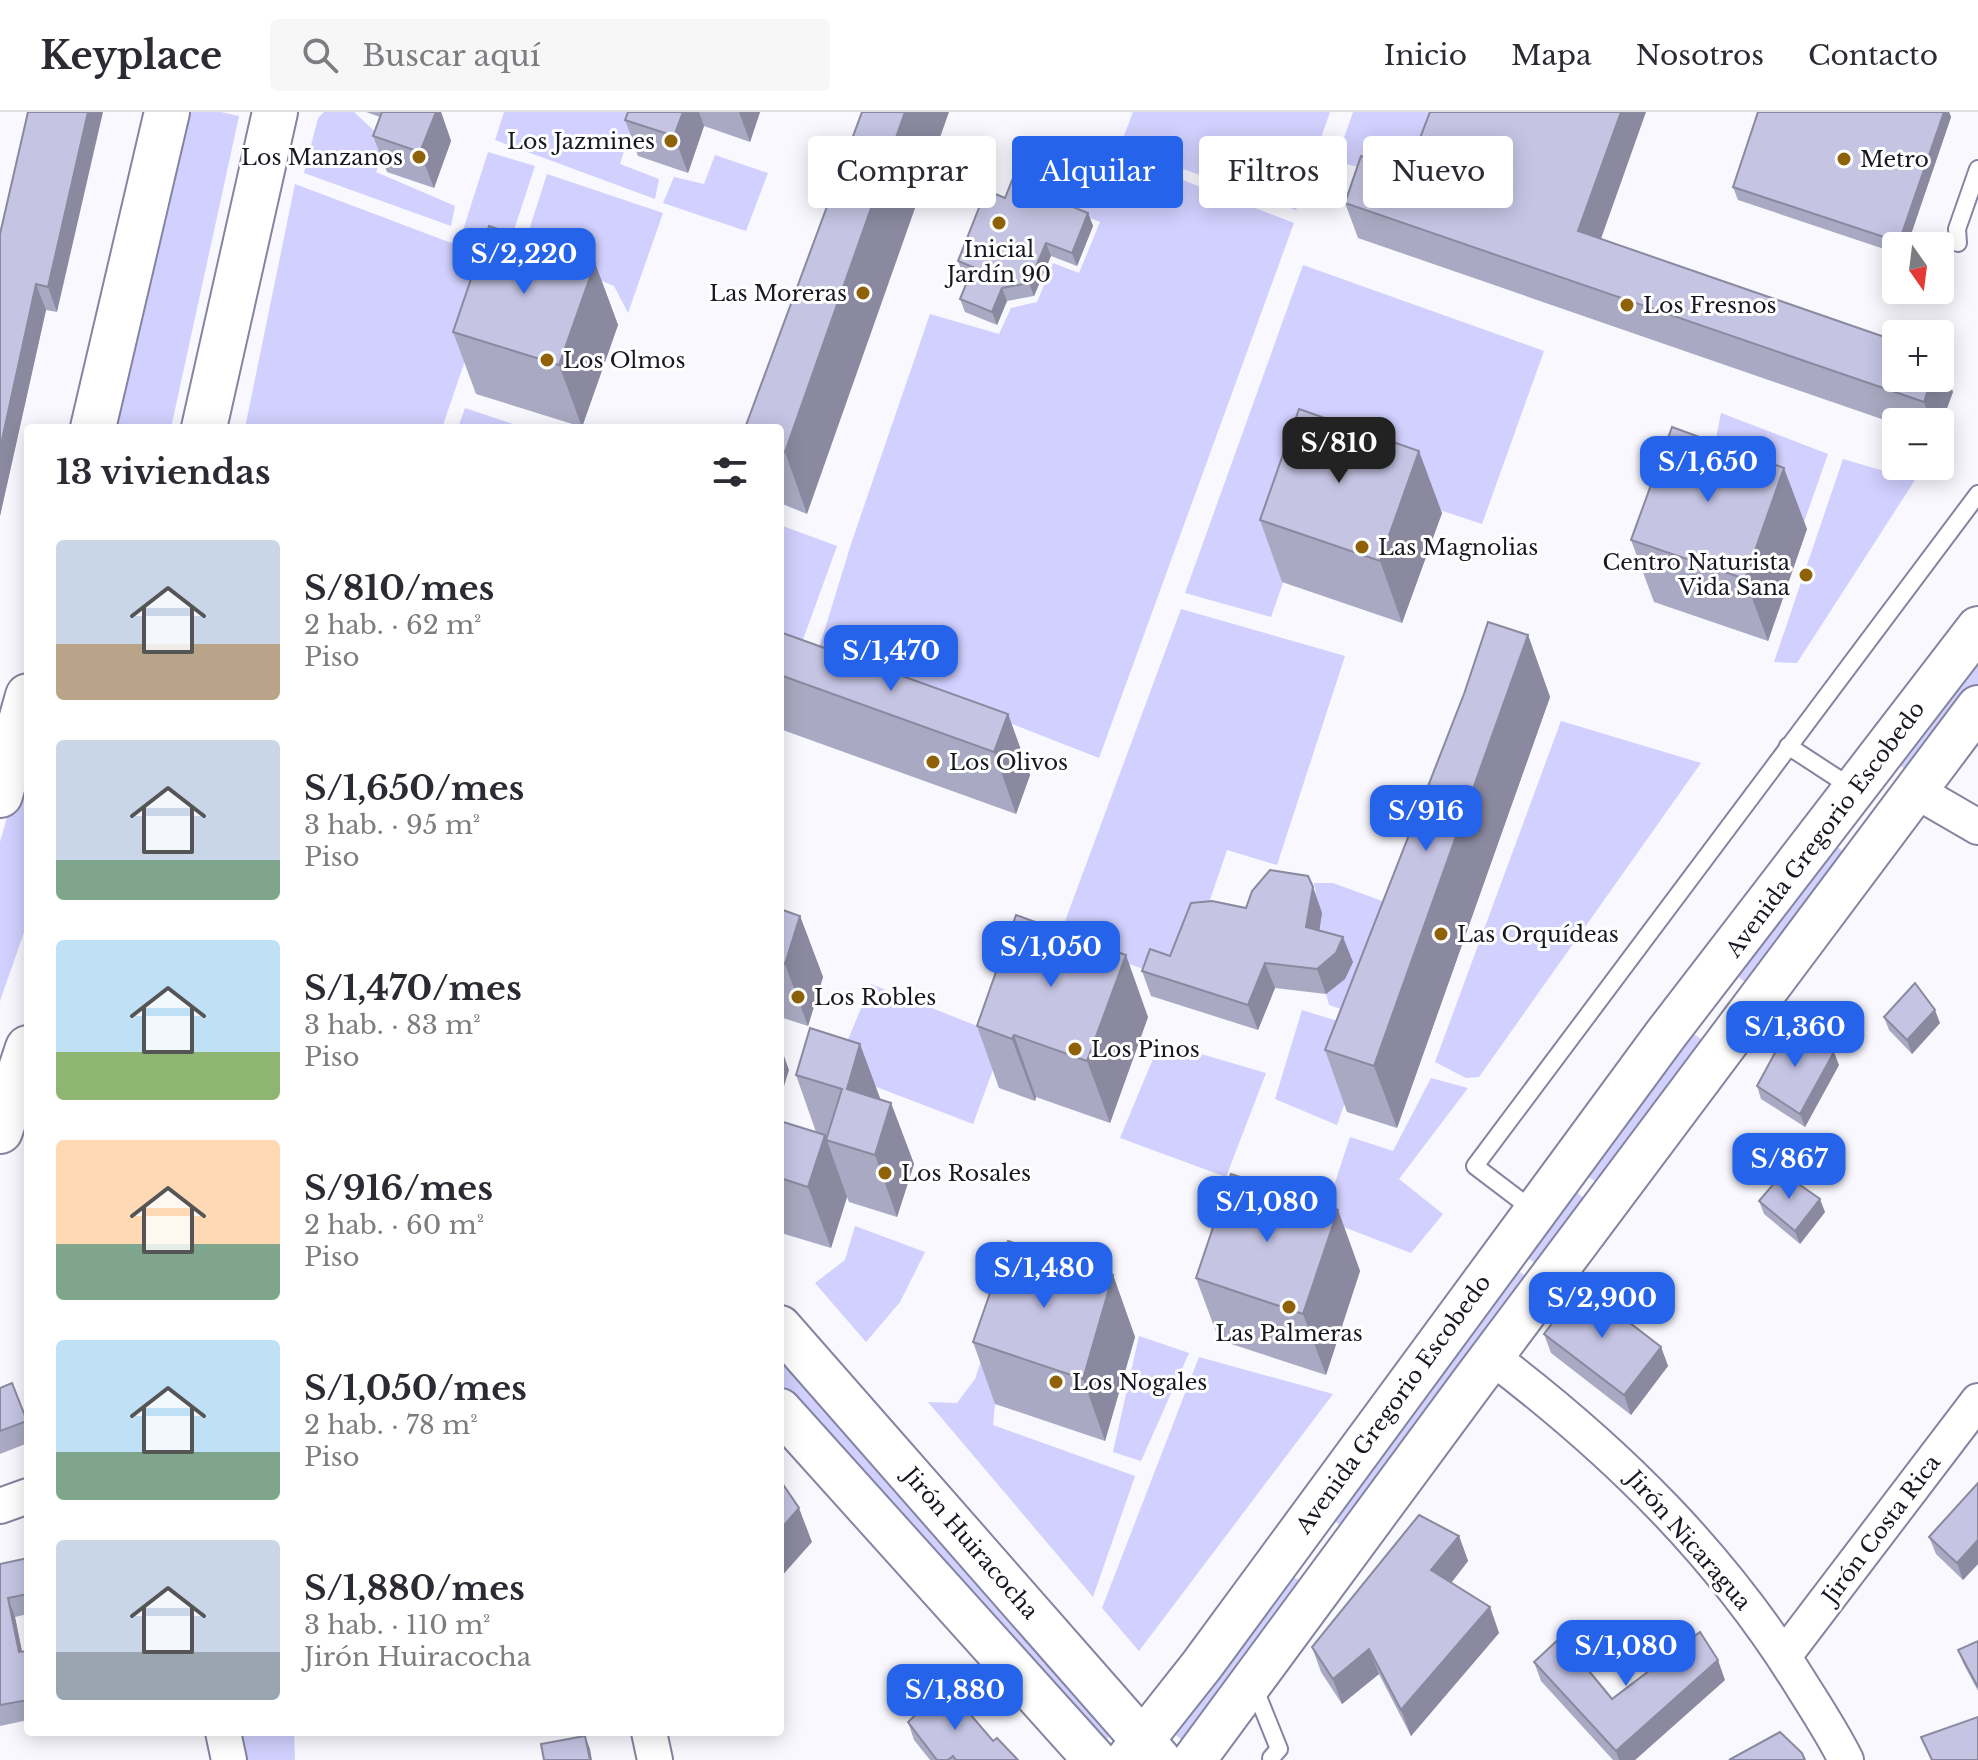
<!DOCTYPE html>
<html lang="es">
<head>
<meta charset="utf-8">
<style>
	:root { --surface:#fff; --page:#f7f7f7; --text:#2b2b33; --muted:#7c7c81; --line:#e1e1e2; --accent:#2563eb }
	body { margin:0; font-family:"Libre Baskerville",serif; background:var(--page); color:var(--text); height:100vh; display:flex; flex-direction:column; font-size:30px; white-space:nowrap }
	* { box-sizing:border-box; margin:0 }
	p { font-size:26px; color:var(--muted) }
	.icon { flex:none; width:44px; height:44px; fill:none; stroke:currentColor; stroke-width:2; stroke-linecap:round; stroke-linejoin:round }
	.map { position:relative; flex:1; overflow:hidden }
	.sheet { position:absolute; left:24px; top:312px; width:760px; height:1312px; display:flex; flex-direction:column; background:var(--surface); border-radius:8px; box-shadow:0 4px 20px #0003 }
	.sheet>* { flex:none }
	.hud { position:absolute; left:808px; top:24px; width:760px; height:72px; display:flex; gap:16px }
	.needle { width:52px; rotate:166deg }
	.buttons { position:absolute; left:1882px; top:120px; display:grid; gap:16px }
	.buttons a { display:grid; place-items:center; width:72px; height:72px; border-radius:8px; background:var(--surface); box-shadow:0 4px 20px #0003; font-size:40px }
	.price { position:absolute; translate:-50% -68px; padding:0 18px; border-radius:16px; background:var(--accent); color:#fff; font-size:26px; line-height:52px; filter:drop-shadow(0 2px 4px #0008) }
	.price::after { content:''; position:absolute; left:50%; top:48px; width:24px; height:18px; margin-left:-12px; background:inherit; clip-path:polygon(0 0,100% 0,50% 100%) }
	.price.on { background:#222; color:#fff }
	ul { padding:0; list-style:none }
	li { display:flex; align-items:center; gap:24px; height:200px; padding:0 32px }
	li span { display:grid; place-items:center; flex:none; width:224px; height:160px; border-radius:8px; color:#555 }
	li>.icon { margin-inline-start:auto }
	span .icon { width:96px; height:96px; fill:#fffc; stroke-width:1 }
	li b { font-size:34px }
	h2 { display:flex; justify-content:space-between; align-items:center; height:96px; padding:0 32px; font-size:34px }
	.pill { padding:0 28px; border-radius:8px; background:var(--surface); box-shadow:0 4px 20px #0003; font-size:28px; line-height:72px }
	.pill.on { background:var(--accent); color:#fff }
	header { display:flex; align-items:center; gap:48px; box-sizing:border-box; height:112px; padding:0 40px; background:var(--surface); border-bottom:2px solid var(--line) }
	header strong { font-size:38px }
	nav { display:flex; gap:44px; margin-inline-start:auto; font-size:28px }
	.search { width:560px; height:72px; background:var(--page); display:flex; align-items:center; gap:20px; box-sizing:border-box; padding:0 28px; border-radius:8px; color:var(--muted); font-size:30px }
	.map>svg:first-child { display:block }
	.green { fill:#d1d0fe }
	.lines { fill:none; stroke-linecap:round; stroke-linejoin:round }
	.service-casing { stroke:#8584a1; stroke-width:20 }
	.minor-casing { stroke:#8584a1; stroke-width:38 }
	.tertiary-casing { stroke:#8584a1; stroke-width:46 }
	.secondary-casing { stroke:#8584a1; stroke-width:48 }
	.service { stroke:#fff; stroke-width:16 }
	.minor { stroke:#fff; stroke-width:34 }
	.tertiary { stroke:#fff; stroke-width:42 }
	.secondary { stroke:#fff; stroke-width:44 }
	.wall { fill:#a9a9c3 }
	.shaded-wall { fill:#8a899f }
	.building { fill:#c5c4e3; stroke:#8a899f; stroke-width:2 }
	.poi-dot { fill:#8f620a; stroke:#fff; stroke-width:3 }
	.labels { text-anchor:middle; stroke-width:6; stroke-linejoin:round; paint-order:stroke }
	.poi-label { font-size:22px; fill:#181722; stroke:#fff; text-anchor:start }
	.street-label { font-size:22px; fill:#181722; stroke:#fff }
</style>
</head>
<body>
<header>
<strong>Keyplace</strong>
<div class="search"><svg class="icon" aria-label="search" viewBox="0 0 24 24"><circle cx="10" cy="10" r="6"/><path d="M15 15l6 6"/></svg>Buscar aquí</div>
<nav><a>Inicio</a><a>Mapa</a><a>Nosotros</a><a>Contacto</a></nav>
</header>
<div class="map">
<svg width="1978" height="1648" viewBox="0 0 1978 1648">
	<rect width="100%" height="100%" fill="#f8f8fe"/>
	<g class="green">
		<polygon points="189,0 221,0 239,4 171,316 110,316"/>
		<polygon points="324,0 354,0 388,32 376,60 455,94 451,114 304,61 318,6"/>
		<polygon points="504,0 636,0 620,52 659,67 655,87 495,28"/>
		<polygon points="1133,0 1330,0 1296,98 1120,34"/>
		<polygon points="1353,0 1437,0 1413,70 1336,49"/>
		<polygon points="1095,34 1294,111 1099,646 819,536 851,432 930,202 999,222 1011,196 1037,190 1053,151 1079,161 1100,110 1071,98"/>
		<polygon points="488,40 535,54 509,133 463,118"/>
		<polygon points="715,43 768,61 746,119 663,91 674,65 704,72"/>
		<polygon points="547,62 663,101 628,201 614,174 523,137"/>
		<polygon points="295,72 499,149 442,316 245,316"/>
		<polygon points="1303,153 1544,239 1482,412 1322,359 1271,505 1185,481"/>
		<polygon points="465,296 525,316 458,316"/>
		<polygon points="1721,301 1828,342 1804,410 1709,362"/>
		<polygon points="1843,347 1915,368 1797,551 1774,550"/>
		<polygon points="780,413 837,434 801,533 780,526"/>
		<polygon points="1181,497 1345,544 1277,753 1227,738 1200,817 1179,869 1058,828"/>
		<polygon points="1978,539 1978,579 1912,663 1895,649"/>
		<polygon points="1561,609 1701,651 1479,965 1466,966 1435,950"/>
		<polygon points="28,632 28,809 0,889 0,730"/>
		<polygon points="1828,729 1850,744 1753,876 1728,857"/>
		<polygon points="1314,771 1333,771 1412,800 1374,908 1329,893 1326,882 1345,867 1316,840 1317,789"/>
		<polygon points="871,872 1005,925 973,1012 835,959"/>
		<polygon points="1302,898 1370,919 1337,1013 1275,987"/>
		<polygon points="1688,918 1707,931 1603,1074 1582,1061"/>
		<polygon points="1160,930 1266,961 1226,1065 1120,1026"/>
		<polygon points="1431,966 1468,976 1399,1067 1443,1102 1411,1141 1323,1107 1350,1025 1393,1039"/>
		<polygon points="1572,1076 1587,1089 1541,1156 1523,1142"/>
		<polygon points="855,1114 925,1140 900,1190 866,1230 815,1171 845,1148"/>
		<polygon points="1514,1156 1536,1171 1344,1415 1329,1406"/>
		<polygon points="1000,1192 1010,1248 995,1292 993,1313 1135,1364 1093,1485 928,1290 957,1291 975,1267"/>
		<polygon points="1139,1224 1189,1241 1141,1349 1113,1340"/>
		<polygon points="780,1234 1121,1614 1095,1638 780,1277"/>
		<polygon points="1199,1245 1333,1282 1139,1539 1102,1496"/>
		<polygon points="1284,1461 1306,1471 1184,1630 1168,1616"/>
		<polygon points="227,1620 294,1620 295,1648 231,1648"/>
	</g>
	<g class="lines">
		<defs>
			<g id="service">
				<polyline points="1958,131 1957,117 1978,57"/>
				<polyline points="1788,634 1854,677"/>
				<polyline points="1533,1098 1475,1054 1978,382"/>
				<polyline points="1254,1575 1279,1637 1271,1646"/>
			</g>
			<g id="minor">
				<polyline points="1916,679 1978,715"/>
				<path d="M1492,1245C1617,1340 1724,1445 1806,1580C1820,1602 1834,1624 1846,1648"/>
				<polyline points="0,1394 28,1384"/>
				<polyline points="1784,1544 1978,1289"/>
				<polyline points="223,1620 229,1648"/>
				<polyline points="649,1620 655,1648"/>
			</g>
			<g id="tertiary">
				<polyline points="780,1215 1159,1647"/>
				<polyline points="780,1298 1095,1648"/>
				<polyline points="1127,1648 1202,1553 1666,922 1978,516"/>
				<polyline points="1194,1648 1472,1271 1978,595"/>
			</g>
			<g id="secondary">
				<polyline points="93,316 167,0"/>
				<polyline points="204,316 275,0"/>
				<polyline points="0,683 28,584"/>
				<polyline points="0,1019 28,936"/>
			</g>
		</defs>
		<use href="#service" class="service-casing"/>
		<use href="#minor" class="minor-casing"/>
		<use href="#tertiary" class="tertiary-casing"/>
		<use href="#secondary" class="secondary-casing"/>
		<use href="#service" class="service"/>
		<use href="#minor" class="minor"/>
		<use href="#tertiary" class="tertiary"/>
		<use href="#secondary" class="secondary"/>
	</g>
	<g class="wall">
		<polygon points="28,0 57,200 46,198 0,404 0,122"/>
		<polygon points="366,0 441,0 451,29 434,76 387,60 373,24 380,5"/>
		<polygon points="628,0 760,0 750,30 704,14 688,61 638,44 625,8"/>
		<polygon points="862,0 807,402 780,391 780,316"/>
		<polygon points="1758,0 1949,0 1951,5 1907,134 1896,134 1896,141 1738,88 1733,75"/>
		<polygon points="1056,71 1060,84 1058,89 1088,101 1093,114 1077,154 1051,144 1034,184 1007,189 997,213 965,200 960,187 969,164 963,162 958,149 1005,86"/>
		<polygon points="1345,91 1601,127 1953,280 1940,310 1896,310 1896,312 1358,126"/>
		<polygon points="595,151 618,213 582,315 476,282 453,220"/>
		<polygon points="1442,401 1402,511 1282,470 1260,408"/>
		<polygon points="1807,417 1768,529 1654,490 1631,428"/>
		<polygon points="780,520 1008,602 1030,663 1016,702 780,617"/>
		<polygon points="1528,523 1550,585 1397,1016 1347,1000 1325,938"/>
		<polygon points="1313,775 1322,801 1319,818 1353,850 1345,867 1326,882 1275,876 1258,918 1151,884 1142,859 1170,844 1246,796"/>
		<polygon points="780,797 800,804 823,865 808,914 780,905"/>
		<polygon points="1148,905 1110,1011 1036,985 1035,989 999,976 977,914"/>
		<polygon points="1884,905 1940,911 1912,942 1889,918"/>
		<polygon points="1839,953 1805,1015 1761,987 1757,974"/>
		<polygon points="796,963 891,991 914,1052 897,1105 849,1090 847,1085 831,1136 781,1121 780,1119 780,1009 816,1020"/>
		<polygon points="1759,1089 1825,1100 1800,1132 1764,1102"/>
		<polygon points="1338,1098 1360,1159 1326,1263 1219,1228 1196,1166"/>
		<polygon points="1113,1163 1135,1225 1105,1329 995,1292 973,1230"/>
		<polygon points="1544,1222 1661,1235 1668,1254 1631,1303 1551,1241"/>
		<polygon points="12,1271 28,1312 28,1331 0,1342 0,1276"/>
		<polygon points="1978,1371 1978,1452 1963,1468 1936,1442 1929,1425"/>
		<polygon points="1459,1424 1468,1449 1451,1471 1490,1495 1499,1521 1411,1624 1379,1562 1342,1592 1321,1560 1312,1535"/>
		<polygon points="28,1446 28,1502 15,1505 22,1540 28,1539 28,1608 0,1614 0,1452"/>
		<polygon points="1978,1529 1978,1579 1963,1551 1958,1538"/>
		<polygon points="1534,1550 1612,1587 1725,1568 1635,1648 1613,1648 1541,1569"/>
		<polygon points="908,1610 993,1629 1018,1648 930,1648 914,1628"/>
	</g>
	<g class="shaded-wall">
		<polygon points="88,0 103,0 57,200 48,175"/>
		<polygon points="436,0 441,0 451,29 434,76 420,40"/>
		<polygon points="683,0 699,0 704,14 688,61 674,24"/>
		<polygon points="739,0 760,0 750,30"/>
		<polygon points="905,0 949,0 807,402 785,340"/>
		<polygon points="1621,0 1646,0 1591,155 1578,119"/>
		<polygon points="1944,0 1949,0 1951,5 1907,134 1901,134 1899,130"/>
		<polygon points="1056,71 1060,84 1054,99 1050,86"/>
		<polygon points="1088,101 1093,114 1077,154 1072,141"/>
		<polygon points="1046,131 1051,144 1034,184 1029,171"/>
		<polygon points="595,151 618,213 582,315 559,253"/>
		<polygon points="36,172 46,198 0,404 0,337"/>
		<polygon points="1002,176 1007,189 997,213 992,200"/>
		<polygon points="1940,244 1953,280 1940,316 1940,310 1931,310 1924,290 1932,266 1940,266"/>
		<polygon points="1419,339 1442,401 1402,511 1380,449"/>
		<polygon points="1784,356 1807,417 1768,529 1745,467"/>
		<polygon points="1528,523 1550,585 1397,1016 1374,954"/>
		<polygon points="1008,602 1030,663 1016,702 994,640"/>
		<polygon points="1313,775 1322,801 1316,840 1306,815"/>
		<polygon points="800,804 823,865 808,914 785,852"/>
		<polygon points="1343,825 1353,850 1345,867 1326,882 1317,857"/>
		<polygon points="1126,843 1148,905 1110,1011 1087,949"/>
		<polygon points="1265,851 1275,876 1258,918 1248,893"/>
		<polygon points="1935,898 1940,911 1912,942 1907,928"/>
		<polygon points="1014,923 1036,985 1035,989 1012,927"/>
		<polygon points="860,932 883,994 847,977"/>
		<polygon points="780,933 789,958 780,987"/>
		<polygon points="1834,940 1839,953 1805,1015 1800,1002"/>
		<polygon points="891,991 914,1052 897,1105 875,1043"/>
		<polygon points="825,1023 847,1085 831,1136 808,1075"/>
		<polygon points="1820,1087 1825,1100 1800,1132 1795,1119"/>
		<polygon points="1338,1098 1360,1159 1326,1263 1303,1202"/>
		<polygon points="1113,1163 1135,1225 1105,1329 1083,1267"/>
		<polygon points="1661,1235 1668,1254 1631,1303 1624,1283"/>
		<polygon points="799,1396 812,1430 780,1466 780,1418"/>
		<polygon points="1459,1424 1468,1449 1441,1484 1431,1458"/>
		<polygon points="1978,1428 1978,1452 1963,1468 1957,1451"/>
		<polygon points="8,1486 15,1505 26,1559 19,1540"/>
		<polygon points="1490,1495 1499,1521 1411,1624 1401,1598"/>
		<polygon points="1369,1537 1379,1562 1342,1592 1333,1567"/>
		<polygon points="1718,1548 1725,1568 1635,1648 1619,1648 1616,1639"/>
		<polygon points="585,1624 590,1637 592,1648 590,1648"/>
	</g>
	<g class="building">
		<polygon points="28,0 88,0 48,175 36,172 0,337 0,122"/>
		<polygon points="382,0 436,0 420,40 373,24"/>
		<polygon points="628,0 683,0 674,24 625,8"/>
		<polygon points="862,0 905,0 785,340 780,338 780,316 745,316"/>
		<polygon points="1430,0 1621,0 1578,119 1896,229 1896,266 1932,266 1924,290 1345,91 1361,44 1407,60"/>
		<polygon points="1758,0 1944,0 1899,130 1733,75"/>
		<polygon points="1017,56 1056,71 1050,86 1088,101 1072,141 1046,131 1029,171 1002,176 992,200 960,187 973,155 958,149 986,78 1005,86"/>
		<polygon points="489,114 595,151 559,253 453,220"/>
		<polygon points="1299,297 1419,339 1380,449 1260,408"/>
		<polygon points="1672,315 1784,356 1745,467 1631,428"/>
		<polygon points="1488,510 1528,523 1374,954 1325,938 1464,582"/>
		<polygon points="780,520 1008,602 994,640 780,563"/>
		<polygon points="1270,758 1308,764 1313,775 1306,815 1343,825 1336,841 1317,857 1265,851 1248,893 1142,859 1150,837 1170,844 1191,791 1212,789 1246,796 1252,779"/>
		<polygon points="780,797 800,804 785,852 780,850"/>
		<polygon points="1016,803 1126,843 1087,949 1014,923 1012,927 977,914"/>
		<polygon points="1915,871 1935,898 1907,928 1884,905"/>
		<polygon points="1790,913 1834,940 1800,1002 1757,974"/>
		<polygon points="810,916 860,932 847,977 891,991 875,1043 826,1028 842,977 796,963"/>
		<polygon points="780,1009 825,1023 808,1075 780,1066"/>
		<polygon points="1783,1061 1820,1087 1795,1119 1759,1089"/>
		<polygon points="1231,1062 1338,1098 1303,1202 1196,1166"/>
		<polygon points="1008,1129 1113,1163 1083,1267 973,1230"/>
		<polygon points="1581,1173 1661,1235 1624,1283 1544,1222"/>
		<polygon points="12,1271 27,1309 0,1319 0,1276"/>
		<polygon points="780,1368 799,1396 780,1418"/>
		<polygon points="1978,1371 1978,1428 1957,1451 1929,1425"/>
		<polygon points="1419,1403 1459,1424 1431,1458 1490,1495 1401,1598 1369,1537 1333,1567 1312,1535"/>
		<polygon points="28,1446 28,1482 8,1486 19,1540 28,1539 28,1579 26,1579 28,1588 0,1593 0,1452"/>
		<polygon points="1700,1520 1718,1548 1616,1639 1534,1550 1561,1525 1612,1587"/>
		<polygon points="1978,1529 1978,1575 1958,1538"/>
		<polygon points="946,1574 993,1629 997,1626 1018,1648 956,1648 953,1644 948,1648 937,1648 908,1610"/>
		<polygon points="1978,1605 1978,1648 1932,1648 1921,1625"/>
		<polygon points="1780,1620 1802,1641 1805,1648 1729,1648"/>
		<polygon points="585,1624 590,1648 544,1648 541,1632"/>
	</g>
	<g class="poi-dot">
		<circle cx="671" cy="29" r="8"/>
		<circle cx="419" cy="45" r="8"/>
		<circle cx="1844" cy="47" r="8"/>
		<circle cx="999" cy="111" r="8"/>
		<circle cx="863" cy="181" r="8"/>
		<circle cx="1627" cy="193" r="8"/>
		<circle cx="547" cy="248" r="8"/>
		<circle cx="1362" cy="435" r="8"/>
		<circle cx="1806" cy="463" r="8"/>
		<circle cx="933" cy="650" r="8"/>
		<circle cx="1441" cy="822" r="8"/>
		<circle cx="798" cy="885" r="8"/>
		<circle cx="1075" cy="937" r="8"/>
		<circle cx="885" cy="1061" r="8"/>
		<circle cx="1289" cy="1195" r="8"/>
		<circle cx="1056" cy="1270" r="8"/>
	</g>
	<g class="labels">
		<g class="poi-label">
			<text x="655" y="37" text-anchor="end">Los Jazmines</text>
			<text x="403" y="53" text-anchor="end">Los Manzanos</text>
			<text x="1860" y="55">Metro</text>
			<text x="999" y="145" text-anchor="middle">Inicial<tspan x="999" dy="25">Jardín 90</tspan></text>
			<text x="847" y="189" text-anchor="end">Las Moreras</text>
			<text x="1643" y="201">Los Fresnos</text>
			<text x="563" y="256">Los Olmos</text>
			<text x="1378" y="443">Las Magnolias</text>
			<text x="1790" y="458" text-anchor="end">Centro Naturista<tspan x="1790" dy="25">Vida Sana</tspan></text>
			<text x="949" y="658">Los Olivos</text>
			<text x="1457" y="830">Las Orquídeas</text>
			<text x="814" y="893">Los Robles</text>
			<text x="1091" y="945">Los Pinos</text>
			<text x="901" y="1069">Los Rosales</text>
			<text x="1289" y="1229" text-anchor="middle">Las Palmeras</text>
			<text x="1072" y="1278">Los Nogales</text>
		</g>
		<g class="street-label">
			<text transform="translate(1825 717) rotate(-53)" y="8">Avenida Gregorio Escobedo</text>
			<text transform="translate(1393 1292) rotate(-54)" y="8">Avenida Gregorio Escobedo</text>
			<text transform="translate(1881 1417) rotate(-53)" y="8">Jirón Costa Rica</text>
			<text transform="translate(1689 1428) rotate(49)" y="8">Jirón Nicaragua</text>
			<text transform="translate(971 1431) rotate(49)" y="8">Jirón Huiracocha</text>
		</g>
	</g>
</svg>
<div class="buttons">
<a><svg class="needle" viewBox="-14 -14 28 28"><path d="M0-13l5 13h-10z" fill="#e53935"/><path d="M0 13l5-13h-10z" fill="#7c7c81"/></svg></a>
<a>+</a>
<a>−</a>
</div>
<b class="price" style="left:524px;top:184px">S/2,220</b>
<b class="price on" style="left:1339px;top:373px">S/810</b>
<b class="price" style="left:1708px;top:392px">S/1,650</b>
<b class="price" style="left:891px;top:581px">S/1,470</b>
<b class="price" style="left:1426px;top:741px">S/916</b>
<b class="price" style="left:1051px;top:877px">S/1,050</b>
<b class="price" style="left:1795px;top:957px">S/1,360</b>
<b class="price" style="left:1789px;top:1089px">S/867</b>
<b class="price" style="left:1267px;top:1132px">S/1,080</b>
<b class="price" style="left:1044px;top:1198px">S/1,480</b>
<b class="price" style="left:1602px;top:1228px">S/2,900</b>
<b class="price" style="left:1626px;top:1576px">S/1,080</b>
<b class="price" style="left:955px;top:1620px">S/1,880</b>
<div class="hud">
<a class="pill">Comprar</a>
<a class="pill on">Alquilar</a>
<a class="pill">Filtros</a>
<a class="pill">Nuevo</a>
</div>
<section class="sheet">
<h2>13 viviendas<svg class="icon" aria-label="filters" viewBox="0 0 24 24"><path d="M4 7h16M4 17h16"/><circle cx="9" cy="7" r="2"/><circle cx="15" cy="17" r="2"/></svg></h2>
<ul>
<li><span style="background:linear-gradient(#c9d6e8 65%,#b9a48a 0)"><svg class="icon" aria-label="home" viewBox="0 0 24 24"><path d="M3 11l9-7 9 7M6 9v11h12V9"/></svg></span><div><b>S/810/mes</b><p>2 hab. · 62 m²</p><p>Piso</p></div></li>
<li><span style="background:linear-gradient(#c9d6e8 75%,#7fa58c 0)"><svg class="icon" aria-label="home" viewBox="0 0 24 24"><path d="M3 11l9-7 9 7M6 9v11h12V9"/></svg></span><div><b>S/1,650/mes</b><p>3 hab. · 95 m²</p><p>Piso</p></div></li>
<li><span style="background:linear-gradient(#bfe0f5 70%,#8fb573 0)"><svg class="icon" aria-label="home" viewBox="0 0 24 24"><path d="M3 11l9-7 9 7M6 9v11h12V9"/></svg></span><div><b>S/1,470/mes</b><p>3 hab. · 83 m²</p><p>Piso</p></div></li>
<li><span style="background:linear-gradient(#ffd9b3 65%,#7fa58c 0)"><svg class="icon" aria-label="home" viewBox="0 0 24 24"><path d="M3 11l9-7 9 7M6 9v11h12V9"/></svg></span><div><b>S/916/mes</b><p>2 hab. · 60 m²</p><p>Piso</p></div></li>
<li><span style="background:linear-gradient(#bfe0f5 70%,#7fa58c 0)"><svg class="icon" aria-label="home" viewBox="0 0 24 24"><path d="M3 11l9-7 9 7M6 9v11h12V9"/></svg></span><div><b>S/1,050/mes</b><p>2 hab. · 78 m²</p><p>Piso</p></div></li>
<li><span style="background:linear-gradient(#c9d6e8 70%,#9aa5b1 0)"><svg class="icon" aria-label="home" viewBox="0 0 24 24"><path d="M3 11l9-7 9 7M6 9v11h12V9"/></svg></span><div><b>S/1,880/mes</b><p>3 hab. · 110 m²</p><p>Jirón Huiracocha</p></div></li>
</ul>
</section>
</div>
</body>
</html>
